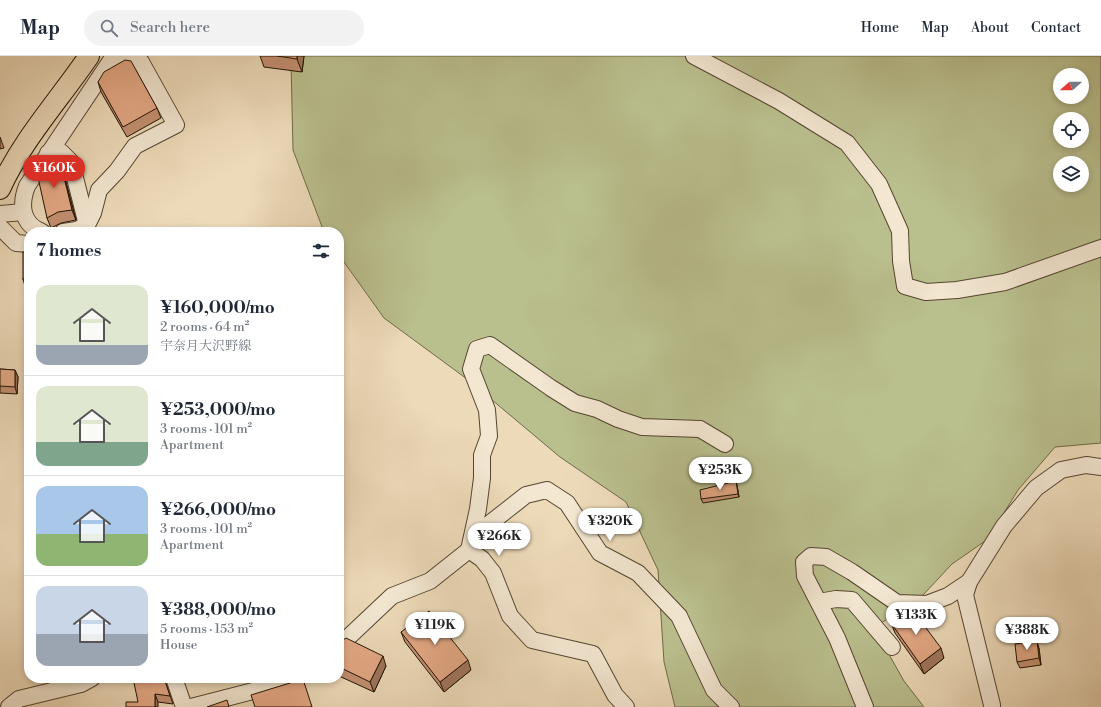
<!DOCTYPE html>
<html lang="en">
<head>
<meta charset="utf-8">
<style>
	:root { --surface:#fff; --page:#f2f2f3; --text:#1f2937; --muted:#747a83; --line:#e0e1e3; --accent:#d93025 }
	body { margin:0; font-family:"Libre Bodoni","Noto Serif JP",serif; background:var(--page); color:var(--text); height:100vh; display:flex; flex-direction:column; font-size:15px; white-space:nowrap }
	* { box-sizing:border-box; margin:0 }
	p { font-size:13px; color:var(--muted) }
	.icon { flex:none; width:22px; height:22px; fill:none; stroke:currentColor; stroke-width:2; stroke-linecap:round; stroke-linejoin:round }
	.map { position:relative; flex:1; overflow:hidden }
	.drawer { position:absolute; left:24px; top:171px; width:320px; height:456px; display:flex; flex-direction:column; background:var(--surface); border-radius:16px; box-shadow:0 2px 6px #0003 }
	.drawer>* { flex:none }
	.needle { width:26px; rotate:249deg }
	.controls { position:absolute; left:1053px; top:12px; display:grid; gap:8px }
	.controls a { display:grid; place-items:center; width:36px; height:36px; border-radius:50%; background:var(--surface); box-shadow:0 2px 6px #0003; font-size:20px }
	.price { position:absolute; translate:-50% -34px; padding:0 9px; border-radius:14px; background:#fff; color:#222; font-size:13px; line-height:26px; filter:drop-shadow(0 1px 2px #0008) }
	.price::after { content:''; position:absolute; left:50%; top:24px; width:12px; height:9px; margin-left:-6px; background:inherit; clip-path:polygon(0 0,100% 0,50% 100%) }
	.price.selected { background:var(--accent); color:#fff }
	ul { padding:0; list-style:none }
	li { display:flex; align-items:center; gap:12px; height:100px; padding:0 12px }
	li+li { border-top:1px solid var(--line) }
	li span { display:grid; place-items:center; flex:none; width:112px; height:80px; border-radius:12px; color:#555 }
	li>.icon { margin-inline-start:auto }
	span .icon { width:48px; height:48px; fill:#fffc; stroke-width:1 }
	li b { font-size:17px }
	h2 { display:flex; justify-content:space-between; align-items:center; height:48px; padding:0 12px; font-size:17px }
	header { display:flex; align-items:center; gap:24px; box-sizing:border-box; height:56px; padding:0 20px; background:var(--surface); border-bottom:1px solid var(--line) }
	header strong { font-size:19px }
	nav { display:flex; gap:22px; margin-inline-start:auto; font-size:14px }
	.search { width:280px; height:36px; background:var(--page); display:flex; align-items:center; gap:10px; box-sizing:border-box; padding:0 14px; border-radius:22px; color:var(--muted); font-size:15px }
	.map>svg:first-child { display:block }
	.green { fill:#babf8e; stroke:#6e6a48; fill-rule:evenodd }
	.lines { fill:none; stroke-linecap:round; stroke-linejoin:round }
	.minor-casing { stroke:#554630; stroke-width:18 }
	.major-casing { stroke:#221403; stroke-width:22 }
	.minor { stroke:#f3e7d2; stroke-width:16 }
	.major { stroke:#eddab9; stroke-width:20 }
	.wall { fill:#c39072; stroke:#221403 }
	.shaded-wall { fill:#9f765d; stroke:#221403 }
	.building { fill:#e3a885; stroke:#221403 }
</style>
</head>
<body>
<header>
<strong>Map</strong>
<div class="search"><svg class="icon" aria-label="search" viewBox="0 0 24 24"><circle cx="10" cy="10" r="6"/><path d="M15 15l6 6"/></svg>Search here</div>
<nav><a>Home</a><a>Map</a><a>About</a><a>Contact</a></nav>
</header>
<div class="map">
<svg width="1101" height="651" viewBox="0 0 1101 651">
	<rect width="100%" height="100%" fill="#eddab9"/>
	<filter id="stains"><feTurbulence type="fractalNoise" baseFrequency=".005" numOctaves="4"/><feColorMatrix values="0 0 0 0 .2 0 0 0 0 .09 0 0 0 0 .02 0 0 0 .5 -.17"/></filter>
	<radialGradient id="worn" r=".72"><stop offset=".6" stop-color="#630" stop-opacity="0"/><stop offset="1" stop-color="#630" stop-opacity=".3"/></radialGradient>
	<path class="green" d="M292,0H1101V387L1055,391L1018,434L988,483L952,508L924,538L874,572L904,625L924,651H675L664,606L658,514L626,446L560,401L467,323L384,262L339,199V176H324L293,94L291,6ZM1060,19H1082V41H1060ZM1060,63H1082V85H1060ZM1060,107H1082V129H1060Z"/>
	<g class="lines">
		<defs>
			<g id="minor">
				<polyline points="694,0 779,45 847,87 879,128 900,175 901,205 905,230 926,236 957,234 1005,226 1101,192"/>
				<polyline points="48,97 61,96 71,106 87,169"/>
				<polyline points="0,158 23,156"/>
				<polyline points="0,171 16,187 29,188"/>
				<path d="M42,176C21,168 20,148 27,130L112,3L141,6L176,69L135,90L117,115L99,134L93,157L87,169L77,174L63,176"/>
				<polyline points="473,488 484,472 526,439 547,434 567,447 600,497 638,517 679,560 714,634 731,651"/>
				<polyline points="469,494 478,453 482,422 482,399 489,380 487,354 471,313 477,293 490,289 551,332 575,347 597,353 618,363 642,371 700,373 725,388"/>
				<polyline points="819,546 836,543 852,544 892,591"/>
				<polyline points="339,590 392,540 430,525 469,494 482,503 493,517 510,560 532,584 593,598 615,639 626,651"/>
				<polyline points="174,622 184,651"/>
				<polyline points="992,649 965,539 969,526 1004,470 1036,432 1061,414 1086,409 1101,411"/>
				<polyline points="9,651 19,643 81,628 92,622"/>
				<polyline points="191,651 276,629 294,622"/>
				<polyline points="865,651 837,582 805,520 804,506 811,500 826,501 852,516 897,547 927,548 948,540 969,526"/>
			</g>
			<path id="major" d="M0,133C22,84 59,44 89,0"/>
		</defs>
		<use href="#minor" class="minor-casing"/>
		<use href="#major" class="major-casing"/>
		<use href="#minor" class="minor"/>
		<use href="#major" class="major"/>
	</g>
	<g class="wall">
		<polygon points="260,0 304,0 302,16 264,11"/>
		<polygon points="98,26 157,52 161,62 127,81 101,36"/>
		<polygon points="0,81 4,92 0,93"/>
		<polygon points="60,105 63,115 76,164 61,167 51,172 47,162"/>
		<polygon points="29,196 29,230 25,230 23,223"/>
		<polygon points="0,313 15,314 18,321 17,338 0,337"/>
		<polygon points="737,429 739,441 703,447 701,443"/>
		<polygon points="891,567 944,602 924,618 895,577"/>
		<polygon points="401,576 471,614 444,636 405,586"/>
		<polygon points="339,587 386,610 374,636 339,620"/>
		<polygon points="1039,592 1041,609 1020,612 1017,606"/>
		<polygon points="165,625 173,648 158,646 138,646"/>
	</g>
	<g class="shaded-wall">
		<polygon points="297,0 304,0 302,16 297,3"/>
		<polygon points="60,105 63,115 76,164 72,154"/>
		<polygon points="15,314 18,321 17,338 15,331"/>
		<polygon points="736,425 737,429 739,441 738,438"/>
		<polygon points="1037,585 1039,592 1041,609 1039,602"/>
		<polygon points="941,592 944,602 924,618 920,608"/>
		<polygon points="383,600 386,610 374,636 370,626"/>
		<polygon points="468,604 471,614 444,636 440,626"/>
		<polygon points="155,638 158,646 158,651 155,651"/>
	</g>
	<g class="building">
		<polygon points="277,0 297,0 297,3"/>
		<polygon points="125,4 131,5 157,52 123,71 98,26 104,16"/>
		<polygon points="60,105 72,154 58,156 47,162 37,117 42,109"/>
		<rect x="23" y="196" width="6" height="27"/>
		<polygon points="0,313 15,314 15,331 0,330"/>
		<polygon points="736,425 738,438 701,443 700,434"/>
		<polygon points="911,552 941,592 920,608 891,567"/>
		<polygon points="429,555 468,604 440,626 401,576"/>
		<polygon points="346,582 383,600 370,626 339,611 339,587"/>
		<polygon points="1037,585 1039,602 1017,606 1015,588"/>
		<polygon points="133,622 164,622 170,640 155,638 155,651 126,651 126,646 138,646"/>
		<polygon points="303,623 312,651 255,651 251,639"/>
		<polygon points="227,644 229,651 207,651"/>
	</g>
	<rect width="100%" height="100%" filter="url(#stains)"/>
	<rect width="100%" height="100%" fill="url(#worn)"/>
</svg>
<div class="controls">
<a><svg class="needle" viewBox="-14 -14 28 28"><path d="M0-13l5 13h-10z" fill="#e53935"/><path d="M0 13l5-13h-10z" fill="#747a83"/></svg></a>
<a><svg class="icon" aria-label="locate" viewBox="0 0 24 24"><circle cx="12" cy="12" r="6"/><path d="M12 2v4M12 18v4M2 12h4M18 12h4"/></svg></a>
<a><svg class="icon" aria-label="layers" viewBox="0 0 24 24"><path d="M12 4l9 5-9 5-9-5zM3 14l9 5 9-5"/></svg></a>
</div>
<b class="price selected" style="left:54px;top:133px">¥160K</b>
<b class="price" style="left:720px;top:435px">¥253K</b>
<b class="price" style="left:610px;top:486px">¥320K</b>
<b class="price" style="left:499px;top:501px">¥266K</b>
<b class="price" style="left:916px;top:580px">¥133K</b>
<b class="price" style="left:435px;top:590px">¥119K</b>
<b class="price" style="left:1027px;top:595px">¥388K</b>
<section class="drawer">
<h2>7 homes<svg class="icon" aria-label="filters" viewBox="0 0 24 24"><path d="M4 7h16M4 17h16"/><circle cx="9" cy="7" r="2"/><circle cx="15" cy="17" r="2"/></svg></h2>
<ul>
<li><span style="background:linear-gradient(#dfe7d0 75%,#9aa5b1 0)"><svg class="icon" aria-label="home" viewBox="0 0 24 24"><path d="M3 11l9-7 9 7M6 9v11h12V9"/></svg></span><div><b>¥160,000/mo</b><p>2 rooms · 64 m²</p><p>宇奈月大沢野線</p></div></li>
<li><span style="background:linear-gradient(#dfe7d0 70%,#7fa58c 0)"><svg class="icon" aria-label="home" viewBox="0 0 24 24"><path d="M3 11l9-7 9 7M6 9v11h12V9"/></svg></span><div><b>¥253,000/mo</b><p>3 rooms · 101 m²</p><p>Apartment</p></div></li>
<li><span style="background:linear-gradient(#a9c7e8 60%,#8fb573 0)"><svg class="icon" aria-label="home" viewBox="0 0 24 24"><path d="M3 11l9-7 9 7M6 9v11h12V9"/></svg></span><div><b>¥266,000/mo</b><p>3 rooms · 101 m²</p><p>Apartment</p></div></li>
<li><span style="background:linear-gradient(#c9d6e8 60%,#9aa5b1 0)"><svg class="icon" aria-label="home" viewBox="0 0 24 24"><path d="M3 11l9-7 9 7M6 9v11h12V9"/></svg></span><div><b>¥388,000/mo</b><p>5 rooms · 153 m²</p><p>House</p></div></li>
</ul>
</section>
</div>
</body>
</html>
